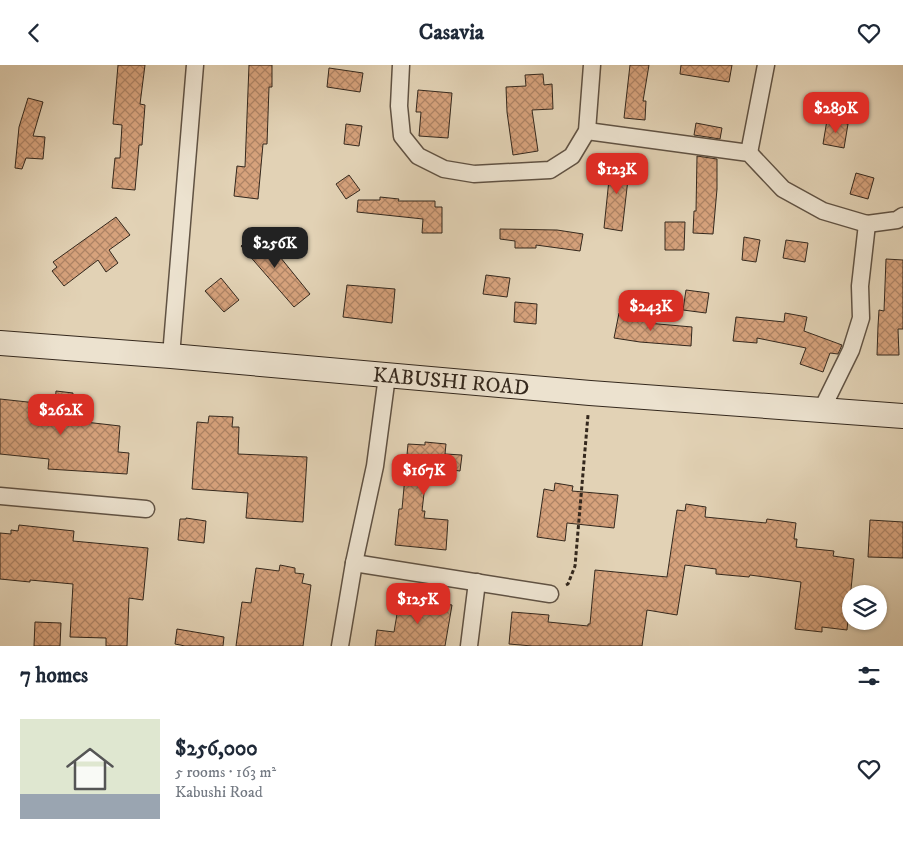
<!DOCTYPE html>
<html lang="en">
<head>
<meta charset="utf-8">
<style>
	:root { --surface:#fff; --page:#f2f2f3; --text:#1f2937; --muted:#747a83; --line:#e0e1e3; --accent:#d93025 }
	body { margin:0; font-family:"IM FELL DW Pica",serif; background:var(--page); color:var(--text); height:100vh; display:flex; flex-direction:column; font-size:19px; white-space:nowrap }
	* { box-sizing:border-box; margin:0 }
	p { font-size:16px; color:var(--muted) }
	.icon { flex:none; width:28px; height:28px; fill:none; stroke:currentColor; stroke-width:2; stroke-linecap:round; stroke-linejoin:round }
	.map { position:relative; height:581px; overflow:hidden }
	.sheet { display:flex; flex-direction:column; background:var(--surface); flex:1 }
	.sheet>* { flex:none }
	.buttons { position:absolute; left:842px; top:520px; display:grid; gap:10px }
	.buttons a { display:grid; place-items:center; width:45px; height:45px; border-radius:50%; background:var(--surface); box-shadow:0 1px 4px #0004; font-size:25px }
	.price { position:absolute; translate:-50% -42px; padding:0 11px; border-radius:10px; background:var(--accent); color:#fff; font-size:16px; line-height:32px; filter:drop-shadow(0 1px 2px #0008) }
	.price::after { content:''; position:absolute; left:50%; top:30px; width:15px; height:11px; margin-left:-8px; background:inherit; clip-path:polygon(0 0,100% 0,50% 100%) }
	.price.selected { background:#222; color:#fff }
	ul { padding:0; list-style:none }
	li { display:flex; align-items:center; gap:15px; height:125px; padding:0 20px }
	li+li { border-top:1px solid var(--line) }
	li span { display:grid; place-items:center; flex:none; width:140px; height:100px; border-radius:0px; color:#555 }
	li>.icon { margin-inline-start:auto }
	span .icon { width:60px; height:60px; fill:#fffc; stroke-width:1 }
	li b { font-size:21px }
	h2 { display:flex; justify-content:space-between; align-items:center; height:60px; padding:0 20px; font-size:21px }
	header { display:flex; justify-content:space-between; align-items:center; height:65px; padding:0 20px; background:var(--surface); font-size:22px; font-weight:700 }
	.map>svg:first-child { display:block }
	.building { fill:url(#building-cross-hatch); stroke:#34281d }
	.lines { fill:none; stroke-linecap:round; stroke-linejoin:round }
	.minor-casing { stroke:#605243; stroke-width:19 }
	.secondary-casing { stroke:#34281d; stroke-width:26 }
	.path { stroke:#34281d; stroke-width:3; stroke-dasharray:4 2.5; stroke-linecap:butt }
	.minor { stroke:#ece2cf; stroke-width:16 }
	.secondary { stroke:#ece2cf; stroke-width:24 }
	.labels { text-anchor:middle; stroke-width:5; stroke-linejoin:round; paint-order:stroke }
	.street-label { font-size:21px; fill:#34281d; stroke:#ece2cf }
</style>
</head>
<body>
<header><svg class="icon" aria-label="back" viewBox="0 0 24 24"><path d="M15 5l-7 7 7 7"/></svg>Casavia<svg class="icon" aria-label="heart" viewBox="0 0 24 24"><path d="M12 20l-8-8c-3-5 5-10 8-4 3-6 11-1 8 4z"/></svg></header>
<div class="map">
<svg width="903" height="581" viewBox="0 0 903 581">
	<defs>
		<pattern id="building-cross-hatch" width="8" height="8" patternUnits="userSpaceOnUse" patternTransform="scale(1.25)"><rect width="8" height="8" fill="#d6a27c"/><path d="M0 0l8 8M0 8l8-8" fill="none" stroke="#ae8465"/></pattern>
	</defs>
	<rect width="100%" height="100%" fill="#e2d2b5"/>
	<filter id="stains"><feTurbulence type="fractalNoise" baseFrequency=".004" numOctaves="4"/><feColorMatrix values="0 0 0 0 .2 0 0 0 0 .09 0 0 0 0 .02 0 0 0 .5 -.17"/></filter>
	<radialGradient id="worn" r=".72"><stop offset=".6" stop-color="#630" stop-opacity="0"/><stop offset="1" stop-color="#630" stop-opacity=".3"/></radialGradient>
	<g class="building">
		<polygon points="118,0 145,0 140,39 145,40 142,80 139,80 135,125 112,123 115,93 120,93 122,60 113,59"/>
		<polygon points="249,0 272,0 272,22 269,22 267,79 263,79 258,134 234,131 237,101 245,102"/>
		<polygon points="630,0 649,0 643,36 646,36 645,55 624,53"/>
		<polygon points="681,0 732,0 729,17 680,9"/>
		<polygon points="329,3 363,8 360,27 327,22"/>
		<polygon points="543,9 544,20 552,19 553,44 532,45 538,86 513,90 507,47 506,22 526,21 525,10"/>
		<polygon points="418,25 452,28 448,73 419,71 421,47 416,47"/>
		<polygon points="28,33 43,37 33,71 45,72 43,94 26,93 22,104 15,103 19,62"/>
		<polygon points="827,55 848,59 844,83 823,79"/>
		<polygon points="696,58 722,63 720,74 694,70"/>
		<polygon points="346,59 362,61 359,81 344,79"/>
		<polygon points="697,91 717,94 717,124 713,169 693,168 694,146 696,146"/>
		<polygon points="611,95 630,97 622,166 604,163"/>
		<polygon points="856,108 874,113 868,134 850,129"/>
		<polygon points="349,110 360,125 346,134 336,119"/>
		<polygon points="380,132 399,134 398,136 435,136 435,142 442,142 442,168 422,168 423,154 357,147 358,135 380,135"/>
		<polygon points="116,152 130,170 109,185 118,198 106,207 98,195 64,221 52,206 57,202 53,197"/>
		<polygon points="665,157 685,157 684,185 665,185"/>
		<polygon points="500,164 557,165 583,169 580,186 536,180 536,183 515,183 515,176 500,174"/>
		<polygon points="259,166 310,229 294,242 241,181"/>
		<polygon points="744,172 760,175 756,197 742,195"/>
		<polygon points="786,175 808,178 805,197 783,193"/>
		<polygon points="886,194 903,195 903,264 898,264 899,290 877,290 878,261 879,245 884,246"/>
		<polygon points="486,210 510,213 507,232 483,229"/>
		<polygon points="221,213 239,235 224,247 205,226"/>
		<polygon points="347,220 395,224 392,258 343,252"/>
		<polygon points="686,225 709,228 706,248 683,245"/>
		<polygon points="515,237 537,239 536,259 514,257"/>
		<polygon points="619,248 648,253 647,258 692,262 691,281 640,277 614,273"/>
		<polygon points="785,248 807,252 804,266 842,280 838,289 830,288 823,307 800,299 806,283 757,273 757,278 733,276 736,252 784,257"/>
		<polygon points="56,326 73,328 72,337 84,338 83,347 87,347 85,357 120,361 118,387 129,388 127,409 48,404 49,394 0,389 0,334 55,340"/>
		<polygon points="209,351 233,352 232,362 239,362 238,389 307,392 303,457 246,453 248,428 192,424 197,357 208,358"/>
		<polygon points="425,377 446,379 445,389 462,390 460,406 453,405 452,414 426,411 422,446 425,446 424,453 448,455 446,485 395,480 399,444 402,444 408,379 425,380"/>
		<polygon points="555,418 573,421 572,426 618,430 614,463 567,458 565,476 537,472 544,424 554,426"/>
		<polygon points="686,439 706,442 705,452 766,458 767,454 796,458 794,474 797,474 796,482 834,486 833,491 854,494 847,565 822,562 822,567 795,564 801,517 750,510 749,512 716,509 716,504 685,500 677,550 647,545 642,581 532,581 509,579 512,547 549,550 548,557 588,561 588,559 590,559 595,505 667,512 677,445 685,446"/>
		<polygon points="186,453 206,456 204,478 178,475 180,454 186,454"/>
		<polygon points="870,455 903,457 903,493 868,492"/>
		<polygon points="19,460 74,466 73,476 148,483 143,535 129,533 127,581 106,581 106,573 70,572 73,519 30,515 30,517 0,514 0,468 11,469 11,465 18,466"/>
		<polygon points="280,500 295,503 295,508 304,509 302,518 311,520 303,581 236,581 242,537 251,538 256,503 279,506"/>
		<polygon points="400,531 452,540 445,581 375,581 377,565 394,567"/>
		<polygon points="35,557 61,558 60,581 34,581"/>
		<polygon points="177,564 224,572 223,581 185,581 175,579"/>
	</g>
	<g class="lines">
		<defs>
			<g id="minor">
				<polyline points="401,0 399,41 402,71 418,91 444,104 474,109 550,105 572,91 587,66 592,0"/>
				<polyline points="587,66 749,88 783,124 823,146 867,159 897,155 903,151"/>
				<polyline points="749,88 766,0"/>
				<polyline points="171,291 195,0"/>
				<polyline points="822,344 851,285 861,253 860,221 867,159"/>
				<polyline points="0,431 146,444"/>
				<polyline points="354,498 550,529"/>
				<polyline points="340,581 354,498 375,401 387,311"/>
				<polyline points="469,581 477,517"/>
			</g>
			<polyline id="secondary" points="0,278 171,291 590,328 903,351"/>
		</defs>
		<use href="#minor" class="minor-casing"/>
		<use href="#secondary" class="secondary-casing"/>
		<polyline class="path" points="566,520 568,519 575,501 588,350"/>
		<use href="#minor" class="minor"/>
		<use href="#secondary" class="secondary"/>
	</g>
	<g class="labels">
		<g class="street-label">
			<text transform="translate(451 316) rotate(5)" y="7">KABUSHI ROAD</text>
		</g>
	</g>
	<rect width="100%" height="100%" filter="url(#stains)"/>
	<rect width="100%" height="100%" fill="url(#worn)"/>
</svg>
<div class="buttons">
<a><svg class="icon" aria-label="layers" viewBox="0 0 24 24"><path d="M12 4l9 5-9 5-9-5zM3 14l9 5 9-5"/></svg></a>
</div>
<b class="price" style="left:836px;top:69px">$289K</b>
<b class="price" style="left:617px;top:130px">$123K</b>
<b class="price selected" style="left:275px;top:204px">$256K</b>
<b class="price" style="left:651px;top:267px">$243K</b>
<b class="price" style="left:61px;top:371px">$262K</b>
<b class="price" style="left:424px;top:431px">$167K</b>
<b class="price" style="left:418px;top:560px">$125K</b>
</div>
<section class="sheet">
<h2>7 homes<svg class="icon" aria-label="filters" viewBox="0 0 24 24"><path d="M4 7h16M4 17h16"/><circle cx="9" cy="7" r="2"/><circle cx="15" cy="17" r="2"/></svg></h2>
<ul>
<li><span style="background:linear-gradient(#dfe7d0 75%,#9aa5b1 0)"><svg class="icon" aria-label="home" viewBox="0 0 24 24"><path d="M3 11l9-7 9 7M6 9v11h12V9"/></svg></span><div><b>$256,000</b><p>5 rooms · 163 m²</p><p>Kabushi Road</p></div><svg class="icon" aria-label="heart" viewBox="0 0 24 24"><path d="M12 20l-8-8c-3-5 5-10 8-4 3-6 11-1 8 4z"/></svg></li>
</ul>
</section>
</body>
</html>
